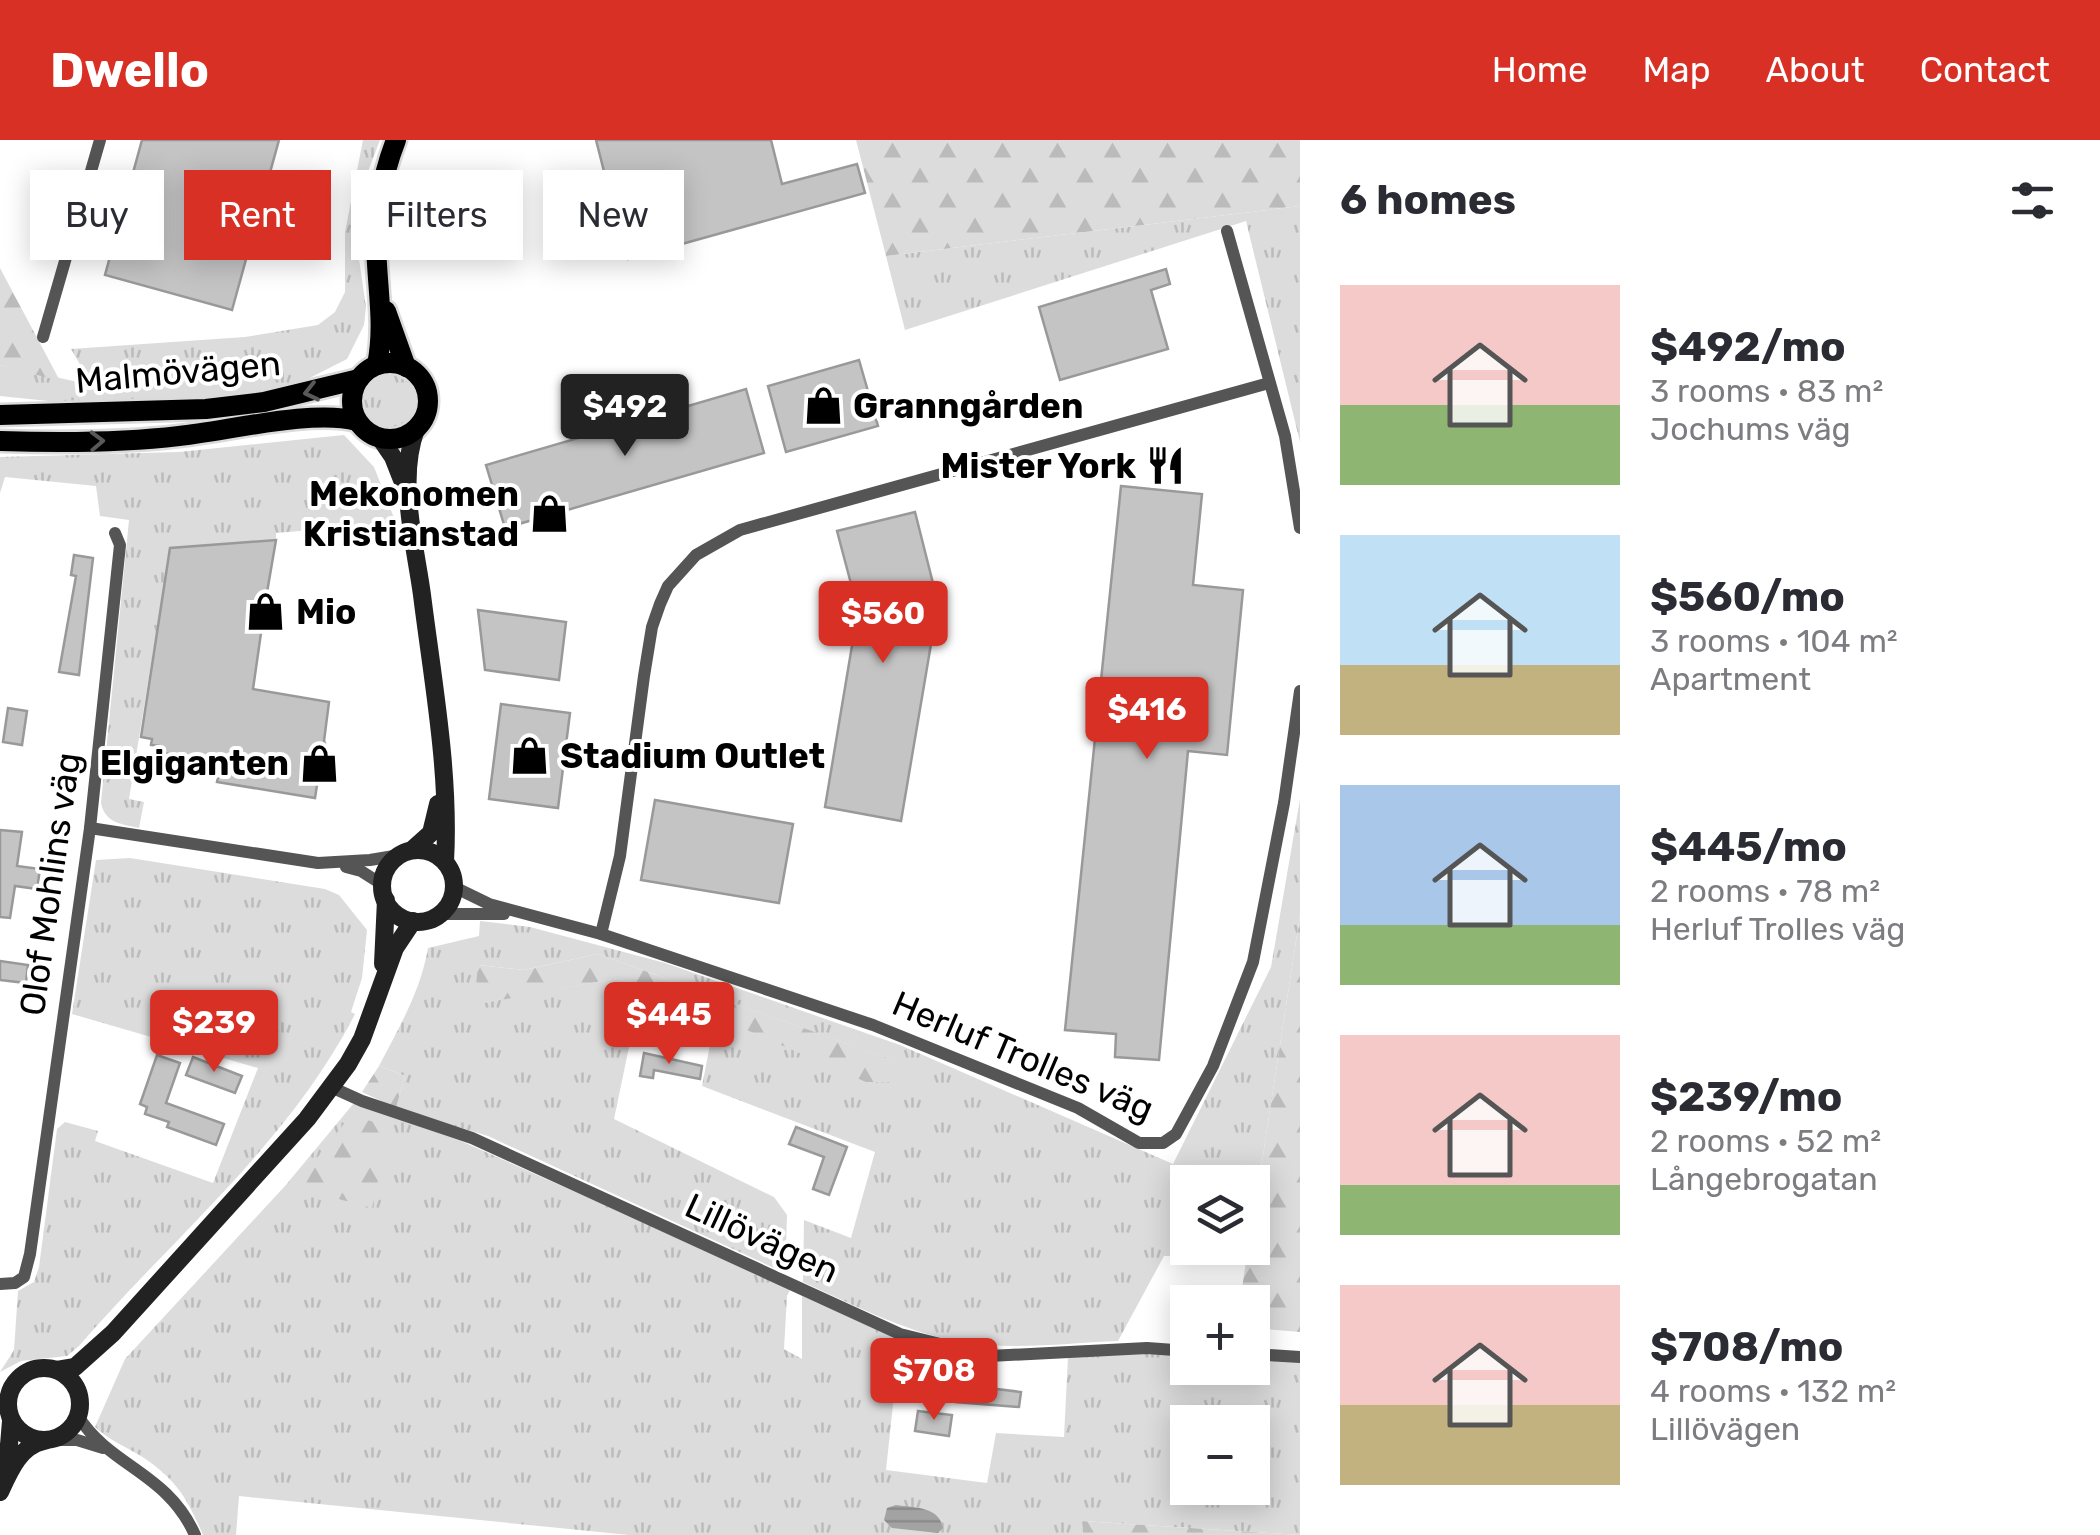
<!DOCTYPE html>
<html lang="en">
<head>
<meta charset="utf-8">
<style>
	:root { --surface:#fff; --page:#f7f7f7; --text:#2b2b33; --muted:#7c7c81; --accent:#d93025 }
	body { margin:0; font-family:Rubik,sans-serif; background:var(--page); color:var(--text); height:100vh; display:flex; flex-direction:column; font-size:38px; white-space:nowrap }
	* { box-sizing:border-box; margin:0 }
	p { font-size:32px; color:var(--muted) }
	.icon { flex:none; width:55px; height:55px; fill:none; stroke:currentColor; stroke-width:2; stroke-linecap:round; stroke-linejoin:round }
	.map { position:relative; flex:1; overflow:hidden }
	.drawer { display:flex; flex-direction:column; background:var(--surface); width:800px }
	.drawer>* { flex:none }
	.hud { position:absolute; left:30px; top:30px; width:950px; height:90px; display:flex; gap:20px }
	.buttons { position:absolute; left:1170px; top:1025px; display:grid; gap:20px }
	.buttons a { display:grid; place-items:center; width:100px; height:100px; border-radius:0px; background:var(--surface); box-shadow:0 5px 25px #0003; font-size:50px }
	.price { position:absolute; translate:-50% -85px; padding:0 22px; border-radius:10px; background:var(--accent); color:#fff; font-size:32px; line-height:65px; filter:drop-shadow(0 2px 5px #0008) }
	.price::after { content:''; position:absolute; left:50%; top:60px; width:30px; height:22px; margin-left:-15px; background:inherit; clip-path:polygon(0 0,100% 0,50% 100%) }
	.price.selected { background:#222; color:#fff }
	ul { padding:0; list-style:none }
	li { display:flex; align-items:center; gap:30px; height:250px; padding:0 40px }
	li span { display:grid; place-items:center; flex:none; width:280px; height:200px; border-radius:0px; color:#555 }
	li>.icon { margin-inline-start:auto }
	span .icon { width:120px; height:120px; fill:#fffc; stroke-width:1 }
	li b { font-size:42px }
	h2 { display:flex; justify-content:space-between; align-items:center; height:120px; padding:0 40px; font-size:42px }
	.tag { padding:0 35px; border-radius:0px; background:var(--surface); box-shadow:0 5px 25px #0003; font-size:35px; line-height:90px }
	.tag.selected { background:var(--accent); color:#fff }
	header { display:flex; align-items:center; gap:60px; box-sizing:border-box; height:140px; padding:0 50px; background:var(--accent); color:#fff }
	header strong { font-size:48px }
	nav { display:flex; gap:55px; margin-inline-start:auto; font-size:35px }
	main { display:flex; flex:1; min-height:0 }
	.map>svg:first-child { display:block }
	.grass { fill:url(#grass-tufts); fill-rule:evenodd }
	.forest { fill:url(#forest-firs) }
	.water { fill:url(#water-rules) }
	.building { fill:#c4c4c4; stroke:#999; stroke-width:2.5 }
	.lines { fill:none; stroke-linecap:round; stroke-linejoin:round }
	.primary-casing { stroke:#dbdbdb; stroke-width:25 }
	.street { stroke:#555; stroke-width:12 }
	.secondary { stroke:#222; stroke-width:18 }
	.primary { stroke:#000; stroke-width:20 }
	.oneway { stroke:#595959 }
	.labels { text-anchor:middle; stroke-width:8; stroke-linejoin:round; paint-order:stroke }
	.street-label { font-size:35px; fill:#000; stroke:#fff }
	.poi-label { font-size:35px; font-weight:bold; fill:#000; stroke:#fff; text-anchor:start }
</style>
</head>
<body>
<header>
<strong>Dwello</strong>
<nav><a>Home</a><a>Map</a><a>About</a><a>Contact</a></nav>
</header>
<main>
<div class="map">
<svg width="1300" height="1395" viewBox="0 0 1300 1395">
	<defs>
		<pattern id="grass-tufts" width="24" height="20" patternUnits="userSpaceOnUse" patternTransform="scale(2.5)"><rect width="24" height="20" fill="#dcdcdc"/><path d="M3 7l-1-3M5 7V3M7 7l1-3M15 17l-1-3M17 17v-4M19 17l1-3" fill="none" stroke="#bbb"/></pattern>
		<pattern id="forest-firs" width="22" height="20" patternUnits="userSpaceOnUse" patternTransform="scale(2.5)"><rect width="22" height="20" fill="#dcdcdc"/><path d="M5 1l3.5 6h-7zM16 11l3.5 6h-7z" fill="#bbb"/></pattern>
		<pattern id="water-rules" width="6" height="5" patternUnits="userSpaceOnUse" patternTransform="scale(2.5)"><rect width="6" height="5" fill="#a3a3a3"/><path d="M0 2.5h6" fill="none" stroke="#8b8b8b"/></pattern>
	</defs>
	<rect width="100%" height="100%" fill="#fff"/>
	<g class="grass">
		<polygon points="363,0 380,0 364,42 358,85 359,119 366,167 364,185 347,219 292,247 240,256 87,265 0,256 0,225 92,245 71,209 245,197 318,185 335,172 345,152 345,92"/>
		<polygon points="1300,66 1300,302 1246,81 905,190 886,116"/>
		<circle cx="390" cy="261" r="30"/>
		<path d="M344,295L374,327L396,383L276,393V400L170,408L129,659L144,662L139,688C121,684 105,683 101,663L129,380L100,376L96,346L5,337L0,353V317L179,312Z"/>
		<path d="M1300,659V775L1253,1080L1252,1042H1188V1108H1248L1247,1117L1164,1116L1118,1201C1066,1203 1007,1211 955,1201C901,1190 852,1164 803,1142L804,1080L851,1098L875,1012L702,946L710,905L633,888L614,979L774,1057L787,1075L785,1133L488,996L396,968L405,936L379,926C399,888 421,850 428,808L479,796L480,781L530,787L665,823L900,905L1173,1024L1271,827ZM598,814L897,922V923L618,838L475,864L479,825L524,830Z"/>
		<path d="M130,718L325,749L339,755L367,790L362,838L351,872L355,874C289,1003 172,1098 79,1206L67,1216L21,1221L0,1232L14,1210L18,1151L34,1142L39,1127L57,989L65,982L98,991L95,1001L213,1043L258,928L72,874L96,720Z"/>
		<path d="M354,963L461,1001L791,1148L787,1156L784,1209L802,1219V1156L900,1199L886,1330L987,1343L996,1293L1064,1297L1068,1217L1146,1213L1187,1215L1188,1228H1252L1253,1218L1300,1221V1395L1082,1381L1083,1395H629L239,1356L236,1395H203C188,1360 177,1340 144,1318C127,1307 110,1301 95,1287L125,1219L285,1046ZM1188,1282H1252V1348H1188Z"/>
	</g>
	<g class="forest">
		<polygon points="856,0 1300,0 1300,66 886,116"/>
		<polygon points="0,128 60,241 0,225"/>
		<polygon points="1300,775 1300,1192 1253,1188 1252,1162 1240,1162 1248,1108 1252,1108 1253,1080"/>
		<polygon points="598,814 898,922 892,942 866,942 655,850 618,838 474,865 478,825 524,830"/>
		<polygon points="379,926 405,936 396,968 362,952"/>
		<polygon points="351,975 390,987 372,1068 294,1047"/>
		<polygon points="1082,1381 1300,1395 1083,1395"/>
	</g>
	<path class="water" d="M896,1365C915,1368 939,1366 943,1388L938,1393L892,1388L884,1380L887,1368Z"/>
	<g class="building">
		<polygon points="142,0 279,0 232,170 105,135"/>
		<polygon points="596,0 771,0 782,44 857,24 865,53 628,119 616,73 606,71 598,63 601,53 608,47"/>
		<polygon points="1166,129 1170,144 1151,150 1168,209 1060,240 1039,167"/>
		<polygon points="859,220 878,286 786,312 768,246"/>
		<polygon points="746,249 764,313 505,388 486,325"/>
		<polygon points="1121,346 1202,354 1193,445 1243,450 1227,615 1188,611 1159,920 1115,917 1116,894 1065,890"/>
		<polygon points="915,372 938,463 901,681 825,667 858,470 837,391"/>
		<polygon points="276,400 265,464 277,466 274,487 262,486 253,549 329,562 324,601 334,626 317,645 315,658 217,642 220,629 201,625 196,619 164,613 159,606 151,605 152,599 141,597 170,408"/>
		<polygon points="74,415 93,418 79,535 59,532 76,436 71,435"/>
		<polygon points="478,470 566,482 559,540 485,530"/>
		<polygon points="501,564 570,573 558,668 489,659"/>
		<polygon points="8,568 27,571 22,605 3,602"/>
		<polygon points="655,660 793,684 779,763 641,740"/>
		<polygon points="0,690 22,692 17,726 40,729 37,749 15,746 10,778 0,777"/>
		<polygon points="0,821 28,825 26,843 0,840"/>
		<polygon points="644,913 702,926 700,939 654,930 653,938 640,936"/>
		<polygon points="157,915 180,923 166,963 224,984 216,1005 167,987 169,982 145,974 147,967 140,964"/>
		<polygon points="193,917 242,936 235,953 186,935"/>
		<polygon points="796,987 847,1007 829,1055 813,1049 824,1017 789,1004"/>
		<polygon points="914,1208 935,1213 927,1256 907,1253"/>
		<polygon points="963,1220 983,1225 980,1247 1021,1252 1019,1267 956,1262"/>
		<polygon points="918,1271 952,1275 949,1296 915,1291"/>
	</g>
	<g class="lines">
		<defs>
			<g id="primary">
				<polyline points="386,171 406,227"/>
				<circle cx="390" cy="261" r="38"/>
				<path d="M377,225C384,190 379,159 377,124C374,83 381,38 396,0"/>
				<polyline points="0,275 206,269 264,262 359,239"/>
				<path d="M0,301C60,303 120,303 179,296C228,291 312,269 357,281"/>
			</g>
		</defs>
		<use href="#primary" class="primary-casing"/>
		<g class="street">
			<polyline points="1227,91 1285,296 1300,388"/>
			<polyline points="43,197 100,0"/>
			<polyline points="90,688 318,723 370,720 400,715"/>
			<polyline points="346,727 361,731 383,745"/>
			<polyline points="454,747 489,764 601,794 873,885 1078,968 1139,1003 1163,1003 1176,994 1213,926 1253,822 1284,663 1300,551"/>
			<polyline points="440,774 504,774"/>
			<polyline points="601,794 620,716 644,536 652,487 660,464 668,446 696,415 740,390 1269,243"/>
			<polyline points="331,947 362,961 472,998 900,1194 989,1216 1147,1208 1188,1211"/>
			<polyline points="0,1144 15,1143 24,1137 30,1114 90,688 120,405 115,393"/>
			<polyline points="1252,1214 1300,1217"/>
			<path d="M78,1276C110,1327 167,1332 195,1395"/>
			<polyline points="52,1300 77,1300 103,1308"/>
		</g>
		<g class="secondary">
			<path d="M416,289C397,340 415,403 422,455C433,543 450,633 445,722"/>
			<polyline points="380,298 393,317 404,345"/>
			<polyline points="412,710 431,693 438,664"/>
			<circle cx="418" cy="746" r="36"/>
			<polyline points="383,824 386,760"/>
			<circle cx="44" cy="1264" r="36"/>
			<polyline points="57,1230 75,1227 113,1193 307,979 348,924 362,899 395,808 413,781"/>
			<polyline points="0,1326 9,1305 11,1281"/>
			<path d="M0,1352C10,1330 20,1306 44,1301"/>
		</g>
		<use href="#primary" class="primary"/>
	</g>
	<defs><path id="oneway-chevron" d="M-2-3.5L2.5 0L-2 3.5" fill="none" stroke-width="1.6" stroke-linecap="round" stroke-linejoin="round" transform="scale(2.5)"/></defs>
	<g class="oneway">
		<use href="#oneway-chevron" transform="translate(311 252) rotate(167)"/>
		<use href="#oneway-chevron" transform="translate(97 301) rotate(-2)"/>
	</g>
	<defs>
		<symbol id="shop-bare" viewBox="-9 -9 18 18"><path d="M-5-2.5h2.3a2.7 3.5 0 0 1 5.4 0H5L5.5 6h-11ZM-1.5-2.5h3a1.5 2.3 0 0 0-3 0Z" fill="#000" stroke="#fff" stroke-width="2.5" paint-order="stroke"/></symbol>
		<symbol id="restaurant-bare" viewBox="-9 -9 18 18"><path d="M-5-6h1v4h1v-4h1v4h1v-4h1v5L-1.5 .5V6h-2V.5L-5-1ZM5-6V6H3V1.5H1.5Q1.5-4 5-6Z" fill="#000" stroke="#fff" stroke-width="2.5" paint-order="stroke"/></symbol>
	</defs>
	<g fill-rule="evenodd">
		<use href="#shop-bare" x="796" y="238" width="55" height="55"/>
		<use href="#restaurant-bare" x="1138" y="298" width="55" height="55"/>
		<use href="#shop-bare" x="522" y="346" width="55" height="55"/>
		<use href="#shop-bare" x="238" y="444" width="55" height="55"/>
		<use href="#shop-bare" x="502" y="588" width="55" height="55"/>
		<use href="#shop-bare" x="292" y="596" width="55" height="55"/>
	</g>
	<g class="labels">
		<g class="street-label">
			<text transform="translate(178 232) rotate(-5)" y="12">Malmövägen</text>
			<text transform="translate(50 744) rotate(-82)" y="12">Olof Mohlins väg</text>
			<text transform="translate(1023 916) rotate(23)" y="12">Herluf Trolles väg</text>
			<text transform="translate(762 1098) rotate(25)" y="12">Lillövägen</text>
		</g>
		<g class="poi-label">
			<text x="853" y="278">Granngården</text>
			<text x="1136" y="338" text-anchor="end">Mister York</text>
			<text x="519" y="366" text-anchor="end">Mekonomen<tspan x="519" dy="40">Kristianstad</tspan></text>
			<text x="296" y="484">Mio</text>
			<text x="560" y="628">Stadium Outlet</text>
			<text x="289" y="635" text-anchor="end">Elgiganten</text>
		</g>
	</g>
</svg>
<div class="buttons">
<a><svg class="icon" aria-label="layers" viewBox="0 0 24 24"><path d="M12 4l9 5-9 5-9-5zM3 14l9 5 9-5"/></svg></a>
<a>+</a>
<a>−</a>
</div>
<b class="price selected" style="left:625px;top:319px">$492</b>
<b class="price" style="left:883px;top:526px">$560</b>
<b class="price" style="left:1147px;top:622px">$416</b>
<b class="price" style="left:669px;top:927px">$445</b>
<b class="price" style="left:214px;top:935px">$239</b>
<b class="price" style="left:934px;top:1283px">$708</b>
<div class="hud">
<a class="tag">Buy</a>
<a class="tag selected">Rent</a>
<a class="tag">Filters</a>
<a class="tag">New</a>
</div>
</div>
<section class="drawer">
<h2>6 homes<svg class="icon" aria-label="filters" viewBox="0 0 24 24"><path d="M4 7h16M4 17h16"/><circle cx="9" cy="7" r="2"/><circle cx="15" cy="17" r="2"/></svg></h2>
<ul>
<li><span style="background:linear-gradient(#f6c9c9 60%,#8fb573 0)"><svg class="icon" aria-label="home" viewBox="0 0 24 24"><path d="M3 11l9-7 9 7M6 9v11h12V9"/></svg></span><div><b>$492/mo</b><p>3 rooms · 83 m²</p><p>Jochums väg</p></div></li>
<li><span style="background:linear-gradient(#bfe0f5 65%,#c2b280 0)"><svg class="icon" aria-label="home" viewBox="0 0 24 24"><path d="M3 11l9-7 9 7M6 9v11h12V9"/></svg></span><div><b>$560/mo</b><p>3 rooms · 104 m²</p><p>Apartment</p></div></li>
<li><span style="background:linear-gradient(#a9c7e8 70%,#8fb573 0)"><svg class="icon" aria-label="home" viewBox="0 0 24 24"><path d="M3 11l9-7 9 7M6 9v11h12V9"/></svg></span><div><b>$445/mo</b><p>2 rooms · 78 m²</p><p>Herluf Trolles väg</p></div></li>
<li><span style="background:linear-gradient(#f6c9c9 75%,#8fb573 0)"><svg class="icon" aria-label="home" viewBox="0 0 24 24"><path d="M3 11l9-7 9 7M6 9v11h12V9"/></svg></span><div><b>$239/mo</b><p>2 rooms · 52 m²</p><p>Långebrogatan</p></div></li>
<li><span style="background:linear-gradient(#f6c9c9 60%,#c2b280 0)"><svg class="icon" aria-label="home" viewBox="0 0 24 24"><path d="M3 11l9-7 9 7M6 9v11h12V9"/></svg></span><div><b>$708/mo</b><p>4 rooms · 132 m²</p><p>Lillövägen</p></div></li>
</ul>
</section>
</main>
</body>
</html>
